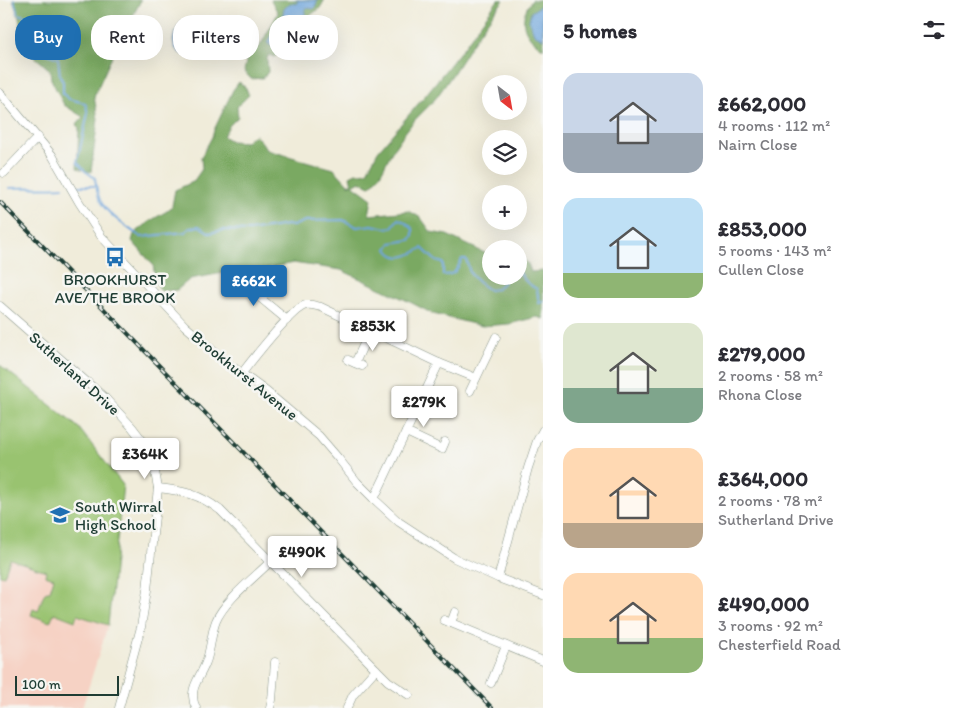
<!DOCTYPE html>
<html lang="en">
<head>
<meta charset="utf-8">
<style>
	:root { --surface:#fff; --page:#f2f2f3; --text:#2b2b33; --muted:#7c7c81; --accent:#1f6fb2 }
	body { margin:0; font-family:Itim,sans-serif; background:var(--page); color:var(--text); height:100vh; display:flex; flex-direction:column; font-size:19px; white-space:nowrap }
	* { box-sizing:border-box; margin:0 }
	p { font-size:16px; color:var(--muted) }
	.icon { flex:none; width:28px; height:28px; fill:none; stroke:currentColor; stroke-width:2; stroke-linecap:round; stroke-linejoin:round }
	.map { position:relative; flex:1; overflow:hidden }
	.side { display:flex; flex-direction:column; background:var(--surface); width:425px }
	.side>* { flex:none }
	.banner { position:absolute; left:15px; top:15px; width:452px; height:45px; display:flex; gap:10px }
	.needle { width:32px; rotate:149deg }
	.buttons { position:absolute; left:482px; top:75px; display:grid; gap:10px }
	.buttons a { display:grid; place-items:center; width:45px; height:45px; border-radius:50%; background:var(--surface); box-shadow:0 5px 20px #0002; font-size:25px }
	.scale { position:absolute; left:15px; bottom:12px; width:104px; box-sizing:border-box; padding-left:5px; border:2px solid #1f3d34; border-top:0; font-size:14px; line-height:18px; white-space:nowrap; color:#1f3d34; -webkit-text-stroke:4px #f6f6f2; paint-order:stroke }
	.price { position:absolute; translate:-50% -42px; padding:0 11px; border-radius:5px; background:#fff; color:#222; font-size:16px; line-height:32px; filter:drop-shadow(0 1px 2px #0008) }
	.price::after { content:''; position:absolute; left:50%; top:30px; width:15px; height:11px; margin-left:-8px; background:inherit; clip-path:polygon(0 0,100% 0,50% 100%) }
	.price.on { background:var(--accent); color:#fff }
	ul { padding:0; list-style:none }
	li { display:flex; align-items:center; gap:15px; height:125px; padding:0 20px }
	li span { display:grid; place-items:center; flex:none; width:140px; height:100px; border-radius:15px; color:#555 }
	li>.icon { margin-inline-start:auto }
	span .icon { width:60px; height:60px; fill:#fffc; stroke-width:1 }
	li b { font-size:21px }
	h2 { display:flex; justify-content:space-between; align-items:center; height:60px; padding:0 20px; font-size:21px }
	.pill { padding:0 18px; border-radius:20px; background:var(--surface); box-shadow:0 5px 20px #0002; font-size:18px; line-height:45px }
	.pill.on { background:var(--accent); color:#fff }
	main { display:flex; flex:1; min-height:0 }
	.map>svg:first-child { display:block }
	.built { fill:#f6d2c4 }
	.green { fill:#99c370; stroke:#5c8052 }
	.forest { fill:#7aa962; stroke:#4c734b }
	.water { fill:#6ea5dc; stroke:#467188 }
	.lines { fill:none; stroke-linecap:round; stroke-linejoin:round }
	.stream { stroke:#6ea5dc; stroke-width:2 }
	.minor-casing { stroke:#889487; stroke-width:9 }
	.minor { stroke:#fff; stroke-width:8 }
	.rail-casing { stroke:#1f3d34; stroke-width:4 }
	.rail { stroke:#f6f6f2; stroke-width:2; stroke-dasharray:5.5; stroke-linecap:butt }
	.labels { text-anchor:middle; stroke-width:5; stroke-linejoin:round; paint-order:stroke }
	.poi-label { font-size:16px; fill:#1f3d34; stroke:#f6f6f2 }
	.street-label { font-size:16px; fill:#1f3d34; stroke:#f6f6f2 }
</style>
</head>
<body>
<main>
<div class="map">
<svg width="543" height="708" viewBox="0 0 543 708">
	<rect width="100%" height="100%" fill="#f6f6f2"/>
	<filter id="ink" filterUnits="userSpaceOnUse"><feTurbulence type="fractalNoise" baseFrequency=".02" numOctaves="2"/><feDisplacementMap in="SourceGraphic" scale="10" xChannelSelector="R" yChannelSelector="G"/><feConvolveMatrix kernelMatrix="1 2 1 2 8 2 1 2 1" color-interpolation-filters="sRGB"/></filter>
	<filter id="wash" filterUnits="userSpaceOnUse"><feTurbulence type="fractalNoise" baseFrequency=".0096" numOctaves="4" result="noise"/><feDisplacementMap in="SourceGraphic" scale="20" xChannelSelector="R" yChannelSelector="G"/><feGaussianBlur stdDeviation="1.12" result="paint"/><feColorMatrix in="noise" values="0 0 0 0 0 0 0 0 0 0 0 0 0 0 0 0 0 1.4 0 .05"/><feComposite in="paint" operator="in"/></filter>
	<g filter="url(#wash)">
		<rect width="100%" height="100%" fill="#f0ecda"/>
		<polygon class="built" points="0,365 78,427 123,485 108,625 82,708 0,708"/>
		<polygon class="green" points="0,365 78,427 123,485 108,625 77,615 75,621 54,613 50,622 31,615 33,609 38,611 44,594 47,591 50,591 54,578 45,575 46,571 10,559 4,576 0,575"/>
		<g class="forest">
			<polygon points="13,0 141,0 110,61 94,96 98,119 91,172 77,168 79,128 76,125 83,117 64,105 51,79 50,70 33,55 22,37 19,18"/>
			<path d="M271,0H324V1L320,8L308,17L310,23L316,26C315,45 307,48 291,56L283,52L274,57L270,54L267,58L268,72L263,78L251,79L244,71L247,57L260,46L278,13Z"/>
			<path d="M498,0H504C478,30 460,66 436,98C428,108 417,116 410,126C403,135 396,145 390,155C384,167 380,178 370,186L360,181L353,185L372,199L369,215L409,211L421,218L431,232L447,235L491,256V276H519V254L528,264L531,272L543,271V319L537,317L509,324L482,326L433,314L410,302L341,270L293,263L240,274L236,272L230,278L223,273L190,279L177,290L161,291L156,283L153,265L132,241L134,234L150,221L167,211L172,206L175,190L193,182L202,169L201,157L212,137L214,130L233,90L239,82L245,87L249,95L237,107L238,117L229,126L223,136L231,141L246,142L248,139L255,135L261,141L267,150L334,169L348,184L352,185L350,176L356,173H361L367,172L378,151L424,97L460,52Z"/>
			<path d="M532,0H543V48C523,36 517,19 532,0Z"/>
		</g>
		<g class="water">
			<path d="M294,0H318L314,9L305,8L306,12L299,29L308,27L309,33L305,37L297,39C295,43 294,49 291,51C285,54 272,47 267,43L276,28L280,26L284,9L290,3L296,4L298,1Z"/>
			<polygon points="543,4 543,39 534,34 529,21 531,12"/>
			<path d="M183,20L200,29C201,39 195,46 189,53L183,55C166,46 174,31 183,20Z"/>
		</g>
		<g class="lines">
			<g class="stream">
				<path d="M14,0L18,14L29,17L35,20L36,28L31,32L33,44L42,47L45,53L58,58L60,76L63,82V94L69,99L85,103L88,113L77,162L85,171L95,178C96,186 97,195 101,202C107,214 129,229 141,237L185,232L190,228L199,226L210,233L223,230L249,231L287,225L293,226L305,221L343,220L357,227L372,225L386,228L392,227L398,219L405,222L413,229V235L410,240L391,243L387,249C396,263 411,255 422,248L436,261L443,263V275C456,275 457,269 462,259H466L470,273L478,282L489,290L497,289L503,283L504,276"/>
				<polyline points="76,186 96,186"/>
				<path d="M9,188C27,187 45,188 63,187"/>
				<path d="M519,271C523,280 528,284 537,289L539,303L543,301"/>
			</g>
		</g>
	</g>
	<g filter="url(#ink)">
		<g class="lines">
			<defs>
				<g id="minor">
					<polyline points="0,93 52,155 79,202 101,236 185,326 207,345 223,360 267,392 319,436 338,458 357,482 374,499 399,522 454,558 498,578 543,595"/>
					<polyline points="4,173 38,137"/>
					<polyline points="235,277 287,320"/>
					<polyline points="0,306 105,398 132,427 142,440 152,456 158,488 147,590 141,627 119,708"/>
					<polyline points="348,360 362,366"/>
					<polyline points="355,363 370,331"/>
					<path d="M242,373C253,359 292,308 306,305C311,304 316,306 321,307L439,363L476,378"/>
					<polyline points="470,391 496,337"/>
					<polyline points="406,432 442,449 445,442"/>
					<path d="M158,488C184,491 199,494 220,510L376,669L353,695L347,708"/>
					<polyline points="374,499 439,363"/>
					<polyline points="498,578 528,468 537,441 543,430"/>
					<polyline points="444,620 543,661"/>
					<polyline points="451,623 455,612"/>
					<polyline points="376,669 388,681 409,695"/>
					<polyline points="491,683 506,646"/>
					<path d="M196,708C187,689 200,679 206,662C211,649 211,633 216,621C224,601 255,577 270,562"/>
					<polyline points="270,708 272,700 275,662"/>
				</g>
			</defs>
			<use href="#minor" class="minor-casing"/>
			<use href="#minor" class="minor"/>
			<defs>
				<polyline id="rail" points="0,202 492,708"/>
			</defs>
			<use href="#rail" class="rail-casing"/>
			<use href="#rail" class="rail"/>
		</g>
	</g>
	<defs>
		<symbol id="bus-bare" viewBox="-9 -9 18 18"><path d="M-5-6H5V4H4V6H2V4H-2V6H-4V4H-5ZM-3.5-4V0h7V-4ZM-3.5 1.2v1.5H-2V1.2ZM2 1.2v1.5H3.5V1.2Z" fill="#1f6fb2" stroke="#f6f6f2" stroke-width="2.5" paint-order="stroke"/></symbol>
		<symbol id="school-bare" viewBox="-9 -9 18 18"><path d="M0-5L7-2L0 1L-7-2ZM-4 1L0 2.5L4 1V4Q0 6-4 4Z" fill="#1f6fb2" stroke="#f6f6f2" stroke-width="2.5" paint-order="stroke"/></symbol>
	</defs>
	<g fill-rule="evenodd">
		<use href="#bus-bare" x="101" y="243" width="28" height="28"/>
		<use href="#school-bare" x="46" y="501" width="28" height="28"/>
	</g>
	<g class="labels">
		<g class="poi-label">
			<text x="115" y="285">BROOKHURST<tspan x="115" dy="18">AVE/THE BROOK</tspan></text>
			<text x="75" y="512" text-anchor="start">South Wirral<tspan x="75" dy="18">High School</tspan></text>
		</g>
		<g class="street-label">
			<text transform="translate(75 373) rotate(42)" y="6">Sutherland Drive</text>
			<text transform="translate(245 375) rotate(39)" y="6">Brookhurst Avenue</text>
		</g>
	</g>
</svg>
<div class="buttons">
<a><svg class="needle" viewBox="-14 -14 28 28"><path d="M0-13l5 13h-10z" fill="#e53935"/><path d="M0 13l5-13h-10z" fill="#7c7c81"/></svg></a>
<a><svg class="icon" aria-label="layers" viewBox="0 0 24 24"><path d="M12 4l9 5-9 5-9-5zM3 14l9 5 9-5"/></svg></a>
<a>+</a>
<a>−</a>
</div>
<div class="scale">100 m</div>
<b class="price on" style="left:254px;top:307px">£662K</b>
<b class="price" style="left:373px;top:352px">£853K</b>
<b class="price" style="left:424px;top:428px">£279K</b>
<b class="price" style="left:145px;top:480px">£364K</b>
<b class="price" style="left:302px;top:578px">£490K</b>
<div class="banner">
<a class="pill on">Buy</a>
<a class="pill">Rent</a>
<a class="pill">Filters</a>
<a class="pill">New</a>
</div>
</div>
<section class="side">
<h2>5 homes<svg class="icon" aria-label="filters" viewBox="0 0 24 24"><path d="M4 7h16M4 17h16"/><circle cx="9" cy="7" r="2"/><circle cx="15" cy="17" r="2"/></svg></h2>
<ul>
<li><span style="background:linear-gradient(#c9d6e8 60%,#9aa5b1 0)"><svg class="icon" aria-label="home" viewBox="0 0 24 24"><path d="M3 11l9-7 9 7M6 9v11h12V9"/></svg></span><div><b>£662,000</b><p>4 rooms · 112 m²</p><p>Nairn Close</p></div></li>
<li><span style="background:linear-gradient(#bfe0f5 75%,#8fb573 0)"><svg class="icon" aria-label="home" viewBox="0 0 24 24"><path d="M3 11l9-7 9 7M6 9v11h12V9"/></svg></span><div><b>£853,000</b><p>5 rooms · 143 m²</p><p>Cullen Close</p></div></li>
<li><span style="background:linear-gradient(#dfe7d0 65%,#7fa58c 0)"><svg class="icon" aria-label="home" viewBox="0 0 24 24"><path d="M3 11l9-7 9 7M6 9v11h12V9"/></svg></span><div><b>£279,000</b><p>2 rooms · 58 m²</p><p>Rhona Close</p></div></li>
<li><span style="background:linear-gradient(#ffd9b3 75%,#b9a48a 0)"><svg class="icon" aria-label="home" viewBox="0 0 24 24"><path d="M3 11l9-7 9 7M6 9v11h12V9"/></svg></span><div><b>£364,000</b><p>2 rooms · 78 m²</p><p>Sutherland Drive</p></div></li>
<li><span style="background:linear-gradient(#ffd9b3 65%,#8fb573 0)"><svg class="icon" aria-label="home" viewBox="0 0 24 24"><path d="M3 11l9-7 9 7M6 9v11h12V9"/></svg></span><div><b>£490,000</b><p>3 rooms · 92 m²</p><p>Chesterfield Road</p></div></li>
</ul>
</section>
</main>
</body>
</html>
